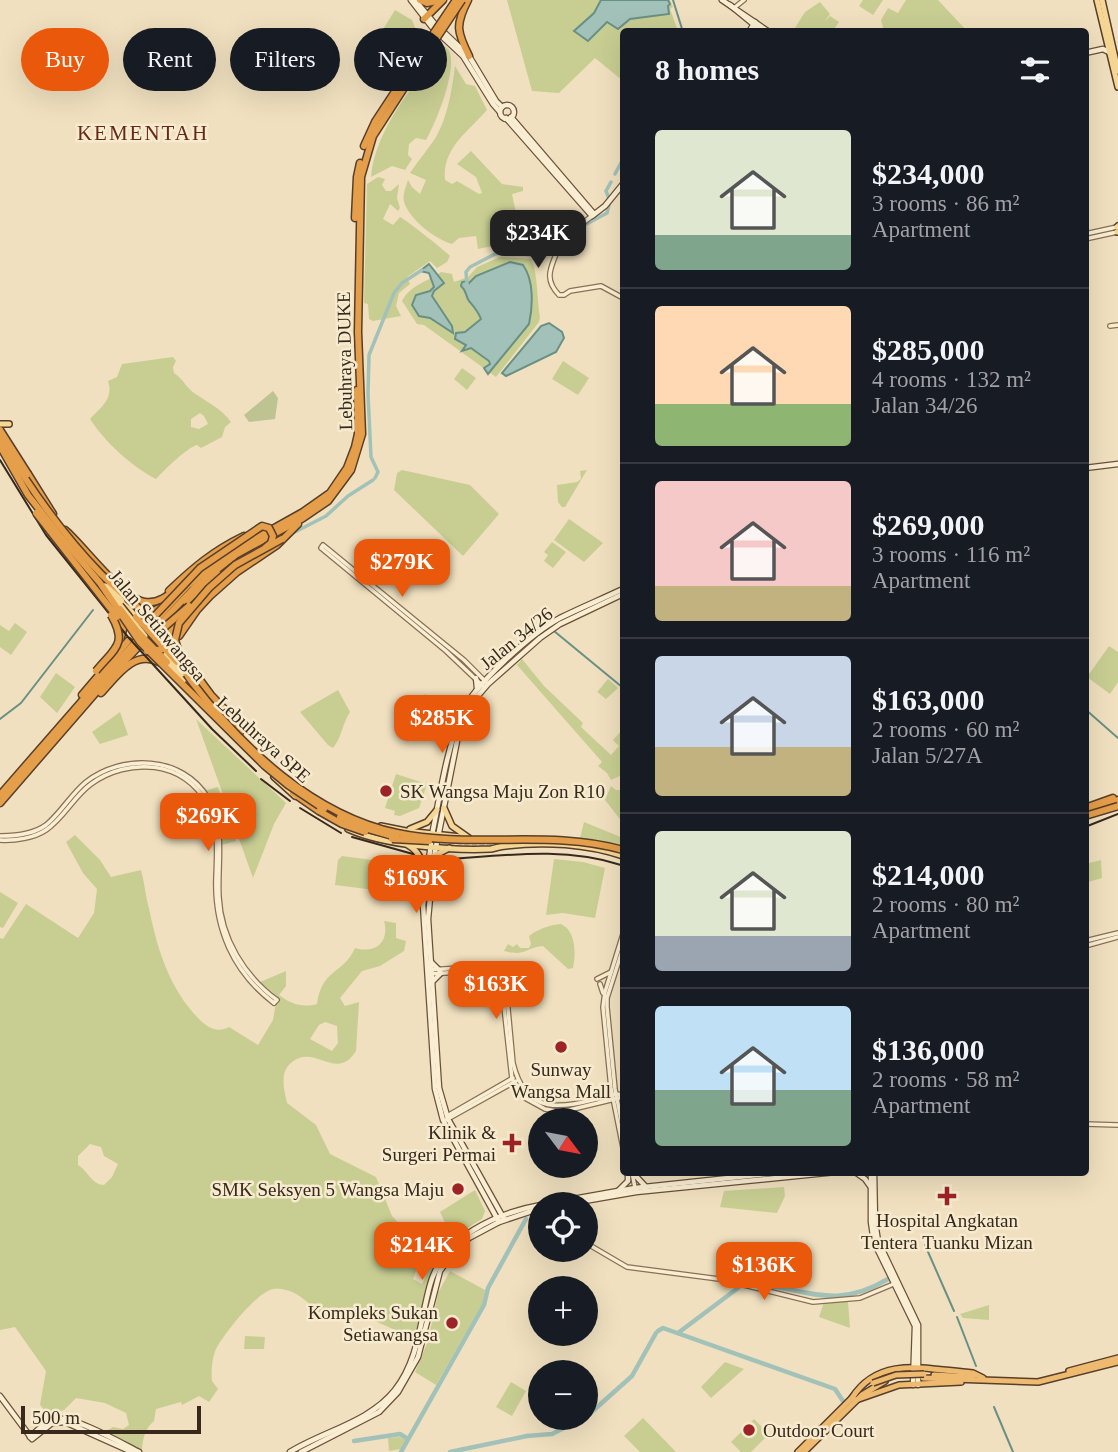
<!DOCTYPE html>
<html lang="en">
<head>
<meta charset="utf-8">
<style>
	:root { --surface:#171b24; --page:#20242c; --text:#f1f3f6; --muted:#9ea1a6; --line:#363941; --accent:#ea580c }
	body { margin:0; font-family:"Times New Roman",serif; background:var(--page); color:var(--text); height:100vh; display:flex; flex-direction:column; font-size:26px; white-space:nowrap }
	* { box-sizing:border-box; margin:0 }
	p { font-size:23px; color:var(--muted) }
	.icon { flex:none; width:38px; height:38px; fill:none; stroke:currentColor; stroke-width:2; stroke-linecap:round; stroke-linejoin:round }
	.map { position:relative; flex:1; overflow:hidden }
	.side { position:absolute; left:620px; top:28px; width:469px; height:1148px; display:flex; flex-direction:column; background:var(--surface); border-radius:7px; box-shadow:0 7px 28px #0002 }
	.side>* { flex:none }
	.hud { position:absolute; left:21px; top:28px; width:494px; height:63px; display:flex; gap:14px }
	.needle { width:46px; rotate:122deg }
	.fabs { position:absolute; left:528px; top:1108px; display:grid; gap:14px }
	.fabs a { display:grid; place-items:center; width:70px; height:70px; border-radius:50%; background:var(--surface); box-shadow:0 7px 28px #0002; font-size:35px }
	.scale { position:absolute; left:21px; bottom:18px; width:180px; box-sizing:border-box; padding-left:7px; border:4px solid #38291c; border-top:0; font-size:19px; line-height:24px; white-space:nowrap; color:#38291c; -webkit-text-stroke:5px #f7ebcf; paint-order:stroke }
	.price { position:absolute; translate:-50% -60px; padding:0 16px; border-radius:14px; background:var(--accent); color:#fff; font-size:23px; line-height:46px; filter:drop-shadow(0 2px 4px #0008) }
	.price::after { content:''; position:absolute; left:50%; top:42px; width:21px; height:16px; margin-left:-10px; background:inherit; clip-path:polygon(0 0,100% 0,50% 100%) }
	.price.active { background:#222; color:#fff }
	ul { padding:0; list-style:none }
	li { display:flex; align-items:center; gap:21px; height:175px; padding:0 35px }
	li+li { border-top:2px solid var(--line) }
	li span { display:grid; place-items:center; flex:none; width:196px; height:140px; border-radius:7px; color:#555 }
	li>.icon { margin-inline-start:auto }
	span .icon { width:84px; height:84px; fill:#fffc; stroke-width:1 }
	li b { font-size:30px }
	h2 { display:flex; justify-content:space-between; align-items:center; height:84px; padding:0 35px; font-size:30px }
	.tag { padding:0 24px; border-radius:32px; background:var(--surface); box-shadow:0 7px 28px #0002; font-size:24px; line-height:63px }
	.tag.active { background:var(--accent); color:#fff }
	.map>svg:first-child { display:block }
	.green { fill:#c8ce92; fill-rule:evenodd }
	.cemetery { fill:#bec392 }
	.water { fill:#a2c1b8; stroke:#699085; stroke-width:2 }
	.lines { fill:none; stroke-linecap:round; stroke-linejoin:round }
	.stream { stroke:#699085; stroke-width:2 }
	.canal { stroke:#a2c1b8; stroke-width:3.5 }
	.river { stroke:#a2c1b8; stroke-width:4.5 }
	.primary-tunnel { stroke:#cbbb9e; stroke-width:5; stroke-dasharray:5 2.5; stroke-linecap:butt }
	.tertiary-casing { stroke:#897156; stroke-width:6 }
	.secondary-casing { stroke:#6b513a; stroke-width:7 }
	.primary-casing { stroke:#573f2b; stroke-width:8 }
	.trunk-casing { stroke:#573f2b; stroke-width:8 }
	.motorway-casing { stroke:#573f2b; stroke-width:9 }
	.tertiary { stroke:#faeed2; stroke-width:3.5 }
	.secondary { stroke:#faeed2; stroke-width:4.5 }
	.primary { stroke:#f6d694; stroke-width:5 }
	.trunk { stroke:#eeba6f; stroke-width:5 }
	.motorway { stroke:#e59e4a; stroke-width:6 }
	.tram { stroke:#38291c; stroke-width:2 }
	.primary-bridge-casing { stroke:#573f2b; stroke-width:8; stroke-linecap:butt }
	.trunk-bridge-casing { stroke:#573f2b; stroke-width:8; stroke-linecap:butt }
	.motorway-bridge-casing { stroke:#573f2b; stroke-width:9; stroke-linecap:butt }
	.primary-bridge { stroke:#f6d694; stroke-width:5 }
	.trunk-bridge { stroke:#eeba6f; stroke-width:5 }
	.motorway-bridge { stroke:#e59e4a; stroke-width:6 }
	.poi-dot { fill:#9c2326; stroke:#f7ebcf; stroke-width:2.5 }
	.labels { text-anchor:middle; stroke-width:5; stroke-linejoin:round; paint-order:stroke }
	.street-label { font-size:19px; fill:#38291c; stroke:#f7ebcf }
	.poi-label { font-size:19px; fill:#38291c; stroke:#f7ebcf; text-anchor:end }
	.neighbourhood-label { font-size:21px; letter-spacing:2px; fill:#672819; stroke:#f7ebcf }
</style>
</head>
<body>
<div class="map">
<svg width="1118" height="1452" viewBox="0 0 1118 1452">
	<rect width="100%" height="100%" fill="#f0e0bf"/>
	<g class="green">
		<polygon points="507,0 670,0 673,7 670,9 678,31 623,32 623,81 595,58 559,93 532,91"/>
		<polygon points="863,0 883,0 873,15 859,6"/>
		<polygon points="906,0 938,0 967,31 884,31 881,20 888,8 898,13"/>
		<polygon points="820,2 830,14 824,22 830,16 839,22 834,29 838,31 793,31 805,12"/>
		<polygon points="395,10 412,20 418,35 413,44 386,55 379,36"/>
		<path d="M443,45C447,48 449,49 450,53C456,73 436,123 426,140L416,138L409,144L408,155L412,159L405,170L392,166L371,177C375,128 416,84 443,45Z"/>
		<path d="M455,66L466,84L475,86L487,110C468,132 442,148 445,180L452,184L457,181L479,194L482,193L476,177L457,164L471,151L502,184L523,187V191L512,194L518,223L522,230L523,234L520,240L478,249L476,236L459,238L452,244C435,239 410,220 404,202C402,195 406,187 408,180L412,187L420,194L426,180L410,173C418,161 429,148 436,137C448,116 452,89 455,66Z"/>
		<path d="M378,177L385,179L382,185L386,191H391L399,184L397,198L400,208L398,211L390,204L383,219L393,225L400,217C405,219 448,253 450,256L447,262L437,268L430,261L407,277L410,284L399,293L396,306L401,316L373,321L369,319L368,304L364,303L367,184Z"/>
		<path d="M500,257L531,259C538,273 537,300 540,317L539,322L496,377L424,325L417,324L402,301C410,285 427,282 441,272L452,274L454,282L468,277L477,267Z"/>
		<path d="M173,357L176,361L173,367L174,373C184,380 186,387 194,393C207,402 222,409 231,422L225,427L222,437L201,448L197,445C188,447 164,470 156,479C131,466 105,442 90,419C101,407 114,399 108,381L117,377L122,364ZM200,413L204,416L208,424L199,429L191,427V419Z"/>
		<polygon points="563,361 589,378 578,395 552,379"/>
		<polygon points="462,368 476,378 467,390 454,379"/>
		<polygon points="402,470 470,485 499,514 463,556 394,490 397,473"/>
		<polygon points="587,470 565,507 562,507 558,502 557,485 577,482 581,479 580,471"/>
		<polygon points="569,519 603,543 584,562 554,540"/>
		<polygon points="552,542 566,552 553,568 544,561 548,555 544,552"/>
		<polygon points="15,623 27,632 11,655 0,647 0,625 9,631"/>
		<polygon points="1109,646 1118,652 1118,682 1110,694 1087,677"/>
		<polygon points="522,659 544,686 583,723 581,727 611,755 619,746 613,740 623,729 623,765 620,768 622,775 611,780 607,773 598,766 602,762 517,665"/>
		<polygon points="56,673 75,687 57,713 40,697"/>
		<polygon points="608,679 618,688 606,699 597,692"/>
		<path d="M338,690L350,712C342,724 342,737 333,748L328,745L300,712Z"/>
		<polygon points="425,694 433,700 420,738 417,739 409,734 423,696"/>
		<polygon points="120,712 128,735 100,744 92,732"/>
		<polygon points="196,719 286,803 274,824 253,878"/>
		<polygon points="396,774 427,784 419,808 400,816 394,815 395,811 385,808"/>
		<polygon points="611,786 616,790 623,790 623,823 605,800"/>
		<path d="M218,787L236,841L222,845C220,826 216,807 204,791Z"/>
		<polygon points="584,822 623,838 623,846 580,838"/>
		<path d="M75,835L100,860L111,877L141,870C145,885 146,899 150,913C158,952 171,991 200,1020C208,1028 218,1033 229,1027L258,1045L273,1020L277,996L260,982L286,971V986L279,995C291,1004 302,1008 317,1004C322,968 343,975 355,948C375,954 390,942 384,921L396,923V938L406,941L404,951L380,966L362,971L340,998L345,1006L359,1002L356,1051C353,1055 350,1060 345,1062C328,1070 311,1047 292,1062C279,1072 284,1089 287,1103L316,1125L330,1154L376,1177L392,1216L408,1233L420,1259L413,1279L422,1284L431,1265L440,1255L441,1257L432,1269L415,1339L366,1317L348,1316L347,1319C316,1323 311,1296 286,1290C282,1289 274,1288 270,1290C254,1296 224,1334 216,1349C212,1358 211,1372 212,1381L218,1389L209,1402L199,1396L182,1405L181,1402L156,1409L154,1421C145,1429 143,1437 142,1450L106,1431L113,1427L123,1429L129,1425L126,1413L105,1403L76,1398L64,1410L49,1415L40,1405L46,1371L15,1327L0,1330V938L3,939L26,904L78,938L94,913L97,889L83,873L66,842ZM325,1022L337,1026L338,1043L332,1051L310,1039L319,1025ZM90,1144L101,1147L104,1156L118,1164L112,1177L104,1185C91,1184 89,1172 78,1165V1156Z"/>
		<polygon points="342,856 388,862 383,891 335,885 338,860"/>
		<polygon points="554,859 583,862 605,868 595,918 563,913 546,915"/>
		<polygon points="1101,860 1102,878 1085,883 1085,864"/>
		<polygon points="0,892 18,903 3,928 0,927"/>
		<path d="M561,924C576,931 576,953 573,968L568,969L543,946C527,947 525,957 504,951L508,944L513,947L517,944L520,948H529L531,944L529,936C538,929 549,925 561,924Z"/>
		<polygon points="784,1187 785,1196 777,1213 720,1207 724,1191"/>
		<polygon points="475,1190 485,1211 482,1219 452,1237 440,1212"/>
		<polygon points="450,1271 485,1290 482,1305 436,1385 415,1372 428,1341 438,1293"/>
		<polygon points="824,1302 848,1302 850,1328 819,1317"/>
		<polygon points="989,1305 989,1320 963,1318 960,1314"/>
		<polygon points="245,1336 265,1337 264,1349 244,1349"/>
		<polygon points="725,1362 744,1369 711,1398 701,1387"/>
		<polygon points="511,1382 526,1391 512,1416 496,1407"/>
		<polygon points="643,1418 676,1452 640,1452 624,1436"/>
		<polygon points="754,1419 769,1434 751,1452 741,1452 731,1442"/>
		<polygon points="399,1437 406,1440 401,1449 389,1451 388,1438"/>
	</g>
	<polygon class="cemetery" points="273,391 278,398 275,419 249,422 244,415"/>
	<g class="water">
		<polygon points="601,0 668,0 670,4 668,6 669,14 630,19 618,29 607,22 588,41 574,31 594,13"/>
		<path d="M510,262L523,265C534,280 533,306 529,324L488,374L484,368L490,364L489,361L471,348L462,351L466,345L455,339L456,333L465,332L481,319C478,311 474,307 469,301C465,295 467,291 461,286L462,282L467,281L469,283L476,276Z"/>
		<polygon points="429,264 444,283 434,291 432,296 452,326 453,333 430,318 419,316 412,305 416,295 430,291 434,287 429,273 420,271"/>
		<polygon points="549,323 562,332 564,338 556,352 506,376 502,373 541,326"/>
	</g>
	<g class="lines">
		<g class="stream">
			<polyline points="673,0 683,32"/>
			<polyline points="554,631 622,687"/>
			<polyline points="1085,709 1118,738"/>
			<polyline points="0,719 21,703 93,610"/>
			<polyline points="925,1245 954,1311"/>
			<polyline points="957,1317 976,1366"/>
			<polyline points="994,1407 1013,1452"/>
		</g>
		<g class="canal">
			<polyline points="615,174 623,159"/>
			<polyline points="467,284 466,272 470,267 495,254 505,252 533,255 544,251 555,241 607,213 610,201 606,191 611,182"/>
			<polyline points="375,478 378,472 371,457 368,394 369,355 394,293 402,283 422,270"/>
			<polyline points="293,533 326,516 348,496 373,480"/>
		</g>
		<g class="river">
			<path d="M747,1283C804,1287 833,1312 888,1279"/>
			<polyline points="658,1331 663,1328 835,1389 843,1401"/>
			<polyline points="678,1333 738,1288"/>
			<polyline points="586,1417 632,1376 656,1333"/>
			<polyline points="354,1441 400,1434 408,1439"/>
			<polyline points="401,1452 484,1305 488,1288 526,1219"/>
			<polyline points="450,1452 527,1436 552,1434 584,1418"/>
		</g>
		<polyline class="primary-tunnel" points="427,841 498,846"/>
		<defs>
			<g id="tertiary">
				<polyline points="734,8 744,0"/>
				<path d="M592,216L575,229L558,236C562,259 537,272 559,295H564L570,291L601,286L623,298"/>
				<polyline points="1085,234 1117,227"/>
				<polyline points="1085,239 1117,232"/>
				<polyline points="1110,326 1118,325"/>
				<polyline points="483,686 446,651 321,548 323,545 464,660 486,682"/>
				<path d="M0,836C15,836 34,834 46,825C61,813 71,794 86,782C122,754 182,755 208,798C226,829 217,863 219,897C221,938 244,976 277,1000L274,1003"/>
				<path d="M0,840C15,841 34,838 46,830C64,818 74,796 91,784C128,757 185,760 207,804C219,828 217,851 216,877C214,928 233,972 274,1003"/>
				<polyline points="623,934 605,992 603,1007 611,1088 623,1148"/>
				<polyline points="1085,941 1118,933"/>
				<polyline points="1085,946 1118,937"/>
				<polyline points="623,948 607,998 607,1007 615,1089 623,1129"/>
				<polyline points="429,970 474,967 500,972"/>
				<polyline points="430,974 475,971 498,975"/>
				<polyline points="505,977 503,972 498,974 501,980 512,1079 525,1098 545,1109 561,1112 623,1097"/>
				<path d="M505,977L513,1063C527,1123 571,1105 616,1094L623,1095"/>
				<polyline points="597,979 611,972"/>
				<polyline points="600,984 603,993"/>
				<polyline points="447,1116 513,1078"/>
				<polyline points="446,1120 516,1081"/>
				<polyline points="1085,1124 1118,1125"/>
				<polyline points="632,1172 635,1188"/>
				<polyline points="586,1243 627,1267 719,1279 813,1302 860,1298 896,1283"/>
			</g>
			<g id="secondary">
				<polyline points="411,0 432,27 463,56 493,104 500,112"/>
				<polyline points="415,0 434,23 469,56 496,101 502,107"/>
				<polyline points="722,0 769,32"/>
				<polyline points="730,5 763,32"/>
				<polyline points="749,32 755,22"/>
				<polyline points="1085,53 1103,49 1109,52"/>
				<circle cx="507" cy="112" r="7"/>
				<polyline points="511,117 594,214"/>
				<polyline points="506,118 592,216 605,206 623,184"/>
				<polyline points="1085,468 1118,464"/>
				<polyline points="476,678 477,688"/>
				<path d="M432,835C440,796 446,752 461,715C472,686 532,633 560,618C580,608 602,599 623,589"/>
				<polyline points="431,844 423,905 435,1089 443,1120 499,1222"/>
				<polyline points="434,857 458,736 470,705 488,684 540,638 560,624 623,594"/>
				<polyline points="433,866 428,919 439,1088 448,1119 504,1219"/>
				<polyline points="432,963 439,970"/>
				<polyline points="433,981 441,973"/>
				<polyline points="632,1172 645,1186"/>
				<polyline points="855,1172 865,1179 870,1186"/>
				<polyline points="871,1172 871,1222 874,1242 915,1326 913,1385"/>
				<polyline points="874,1172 875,1222 878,1241 918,1325 918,1385"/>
				<polyline points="619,1190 628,1181 628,1173"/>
				<polyline points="545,1204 635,1188 785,1172"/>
				<polyline points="567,1204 636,1192 836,1172"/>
				<polyline points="0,1396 32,1439 52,1423 65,1422 132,1452"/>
				<path d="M30,1437C37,1431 47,1420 57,1419C74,1416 123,1444 139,1452"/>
				<path d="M290,1452C324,1431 370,1422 395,1390C419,1359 420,1321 430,1285C443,1237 496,1213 541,1205"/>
				<polyline points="301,1452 379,1412 398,1392 418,1357 440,1271 455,1250 469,1238 499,1222 541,1208"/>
			</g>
			<g id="primary">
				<polyline points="1097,0 1118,87"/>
				<polyline points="1102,0 1118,71"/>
				<polyline points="1117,227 1118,226"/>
				<polyline points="1117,232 1118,232"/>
				<polyline points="0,424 9,424"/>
				<polyline points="122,601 136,617"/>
				<polyline points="274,777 295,796"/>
				<polyline points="444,808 452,826 469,838"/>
				<polyline points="381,826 406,831 461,837"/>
				<path d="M348,829C383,845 452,851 491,849C496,848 501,846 506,846C544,841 587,844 623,856"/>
				<polyline points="410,829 427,822 437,810"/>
				<path d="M408,845C420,852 423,862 425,875"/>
				<polyline points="432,868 436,855 449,848"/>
			</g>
			<g id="trunk">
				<polyline points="1069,1371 1118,1358"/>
				<polyline points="934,1375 973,1377"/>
				<polyline points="923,1378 1038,1382 1118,1362"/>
				<path d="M852,1398C880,1354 929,1370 973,1373L983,1378"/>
				<polyline points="856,1400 899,1385 961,1382"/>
				<polyline points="798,1452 853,1397"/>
				<polyline points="804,1452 862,1395 885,1381"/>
			</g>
			<g id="motorway">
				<polyline points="420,0 427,3 441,0"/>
				<path d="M468,0C455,25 457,32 469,56"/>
				<polyline points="424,19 443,0"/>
				<polyline points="364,146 375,122 417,58"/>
				<polyline points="355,218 357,177 360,163"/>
				<polyline points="28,474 53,514"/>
				<path d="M65,530C83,545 122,599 145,602C158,604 169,595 179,587"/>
				<path d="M169,591C193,568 213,551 244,536"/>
				<polyline points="186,602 217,573"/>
				<polyline points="139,611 153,611 162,607"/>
				<polyline points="116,612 124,626 119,644"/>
				<polyline points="179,636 197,610 210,596 237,572 277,545 298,524"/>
				<polyline points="172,642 170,633 174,620"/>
				<polyline points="177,649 211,695 230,715 240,732"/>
				<path d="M101,693C116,677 134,649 159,662"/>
				<polyline points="82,695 128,641"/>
				<polyline points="293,793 319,811"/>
				<polyline points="0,795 96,685 188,585 242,546 303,512 330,493 347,468 355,447 358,434 357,390"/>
				<polyline points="0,803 105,682 195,587 237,554 303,518 328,501 351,470 362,434 358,332 361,177 373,136 422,60"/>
				<polyline points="1085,808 1113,798"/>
				<polyline points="1085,813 1118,800"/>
			</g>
		</defs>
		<use href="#tertiary" class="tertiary-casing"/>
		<use href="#secondary" class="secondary-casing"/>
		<use href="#primary" class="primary-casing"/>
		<use href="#trunk" class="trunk-casing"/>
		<use href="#motorway" class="motorway-casing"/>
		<use href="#tertiary" class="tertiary"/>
		<use href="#secondary" class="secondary"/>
		<use href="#primary" class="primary"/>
		<use href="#trunk" class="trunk"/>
		<use href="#motorway" class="motorway"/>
		<g class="tram">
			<polyline points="0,460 46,535 128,637 212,729 256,771"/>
			<polyline points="261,779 290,801"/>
			<polyline points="300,808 341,833"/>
			<polyline points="1085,827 1118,814"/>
			<polyline points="352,837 413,854"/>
			<path d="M451,859C508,855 566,847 621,865"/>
		</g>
		<defs>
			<g id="primary-bridge">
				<polyline points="109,585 122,601"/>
				<polyline points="105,586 145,636"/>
				<polyline points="166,654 182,674"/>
				<polyline points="165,659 183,681"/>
			</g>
			<polyline id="trunk-bridge" points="873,1383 896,1375 924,1374"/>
			<g id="motorway-bridge">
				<polyline points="417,58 456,0"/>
				<polyline points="422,60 462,0"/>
				<polyline points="0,430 28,474"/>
				<path d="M0,438C29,487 61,533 101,574C118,591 138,606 155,624C172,640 178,663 192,682C242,748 313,815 397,833C472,849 549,829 623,850"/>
				<polyline points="0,446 28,495 60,536 100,583 140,642 265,766 288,785 324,809"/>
				<polyline points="36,513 117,617"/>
				<polyline points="120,609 137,631 167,662"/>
				<polyline points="136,617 177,662"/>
				<polyline points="148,623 200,568 262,526 269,528 273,536 271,543 266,547"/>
				<polyline points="160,631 189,606"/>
				<polyline points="147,651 165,649 172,644"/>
				<polyline points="179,653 175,640 179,623 209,588 235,565 282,539"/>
				<path d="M96,671C115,648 128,644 111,615"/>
				<polyline points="319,811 342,824 365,832"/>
				<polyline points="1085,816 1118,806"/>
				<polyline points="340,817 365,828 396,837"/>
				<polyline points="392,839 429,841"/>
			</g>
		</defs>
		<use href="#primary-bridge" class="primary-bridge-casing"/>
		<use href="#trunk-bridge" class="trunk-bridge-casing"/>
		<use href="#motorway-bridge" class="motorway-bridge-casing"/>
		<use href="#primary-bridge" class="primary-bridge"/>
		<use href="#trunk-bridge" class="trunk-bridge"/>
		<use href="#motorway-bridge" class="motorway-bridge"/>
	</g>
	<g class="poi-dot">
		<circle cx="386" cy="791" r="7"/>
		<circle cx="561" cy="1047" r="7"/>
		<path d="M508.5 1132.5h7v7h7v7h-7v7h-7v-7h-7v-7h7z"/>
		<circle cx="458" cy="1189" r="7"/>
		<path d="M943.5 1185.5h7v7h7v7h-7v7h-7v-7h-7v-7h7z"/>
		<circle cx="452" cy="1323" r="7"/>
		<circle cx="749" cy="1430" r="7"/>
	</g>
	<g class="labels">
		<g class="street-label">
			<text transform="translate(344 361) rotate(-91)" y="7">Lebuhraya DUKE</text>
			<text transform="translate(158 625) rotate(50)" y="7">Jalan Setiawangsa</text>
			<text transform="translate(516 638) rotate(-39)" y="7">Jalan 34/26</text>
			<text transform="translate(264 739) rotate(42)" y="7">Lebuhraya SPE</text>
		</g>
		<g class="poi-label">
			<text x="400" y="798" text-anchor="start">SK Wangsa Maju Zon R10</text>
			<text x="561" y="1076" text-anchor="middle">Sunway<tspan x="561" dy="22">Wangsa Mall</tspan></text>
			<text x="496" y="1139">Klinik &amp;<tspan x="496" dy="22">Surgeri Permai</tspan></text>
			<text x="444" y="1196">SMK Seksyen 5 Wangsa Maju</text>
			<text x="947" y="1227" text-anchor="middle">Hospital Angkatan<tspan x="947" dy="22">Tentera Tuanku Mizan</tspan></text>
			<text x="438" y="1319">Kompleks Sukan<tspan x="438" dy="22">Setiawangsa</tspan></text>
			<text x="763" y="1437" text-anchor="start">Outdoor Court</text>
		</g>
		<g class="neighbourhood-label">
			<text x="143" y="140">KEMENTAH</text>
		</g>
	</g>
</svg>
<div class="fabs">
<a><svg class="needle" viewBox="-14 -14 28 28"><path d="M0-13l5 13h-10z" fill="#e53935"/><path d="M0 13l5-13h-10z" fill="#9ea1a6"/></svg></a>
<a><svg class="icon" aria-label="locate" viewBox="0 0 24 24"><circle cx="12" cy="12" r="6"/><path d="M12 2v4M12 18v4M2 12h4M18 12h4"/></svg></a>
<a>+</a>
<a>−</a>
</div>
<div class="scale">500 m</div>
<b class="price active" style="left:538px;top:270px">$234K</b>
<b class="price" style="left:402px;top:599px">$279K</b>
<b class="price" style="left:442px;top:755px">$285K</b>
<b class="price" style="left:208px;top:853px">$269K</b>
<b class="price" style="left:416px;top:915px">$169K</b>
<b class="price" style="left:496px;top:1021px">$163K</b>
<b class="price" style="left:422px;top:1282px">$214K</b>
<b class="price" style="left:764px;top:1302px">$136K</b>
<div class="hud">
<a class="tag active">Buy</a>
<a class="tag">Rent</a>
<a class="tag">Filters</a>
<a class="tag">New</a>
</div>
<section class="side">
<h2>8 homes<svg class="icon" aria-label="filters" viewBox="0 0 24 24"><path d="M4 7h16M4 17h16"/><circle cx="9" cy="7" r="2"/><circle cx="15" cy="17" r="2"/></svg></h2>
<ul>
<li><span style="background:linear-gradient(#dfe7d0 75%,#7fa58c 0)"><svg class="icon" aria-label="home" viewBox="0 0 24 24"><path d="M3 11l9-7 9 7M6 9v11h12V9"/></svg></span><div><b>$234,000</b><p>3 rooms · 86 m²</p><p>Apartment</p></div></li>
<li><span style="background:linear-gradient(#ffd9b3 70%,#8fb573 0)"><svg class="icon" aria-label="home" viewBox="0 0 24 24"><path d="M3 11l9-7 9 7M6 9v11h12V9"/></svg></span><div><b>$285,000</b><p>4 rooms · 132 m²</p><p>Jalan 34/26</p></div></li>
<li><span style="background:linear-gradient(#f6c9c9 75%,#c2b280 0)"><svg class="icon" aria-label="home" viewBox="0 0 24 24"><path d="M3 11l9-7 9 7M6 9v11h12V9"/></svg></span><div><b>$269,000</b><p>3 rooms · 116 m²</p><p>Apartment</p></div></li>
<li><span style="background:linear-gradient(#c9d6e8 65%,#c2b280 0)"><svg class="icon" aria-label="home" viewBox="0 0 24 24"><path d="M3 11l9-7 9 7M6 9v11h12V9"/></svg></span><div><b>$163,000</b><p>2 rooms · 60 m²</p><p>Jalan 5/27A</p></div></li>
<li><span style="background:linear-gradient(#dfe7d0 75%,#9aa5b1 0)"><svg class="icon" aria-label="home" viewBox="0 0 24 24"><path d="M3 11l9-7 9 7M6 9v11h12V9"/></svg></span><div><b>$214,000</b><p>2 rooms · 80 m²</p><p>Apartment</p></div></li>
<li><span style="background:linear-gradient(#bfe0f5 60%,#7fa58c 0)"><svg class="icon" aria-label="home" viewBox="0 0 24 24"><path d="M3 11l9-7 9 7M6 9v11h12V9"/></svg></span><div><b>$136,000</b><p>2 rooms · 58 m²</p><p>Apartment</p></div></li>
</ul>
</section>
</div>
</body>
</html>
